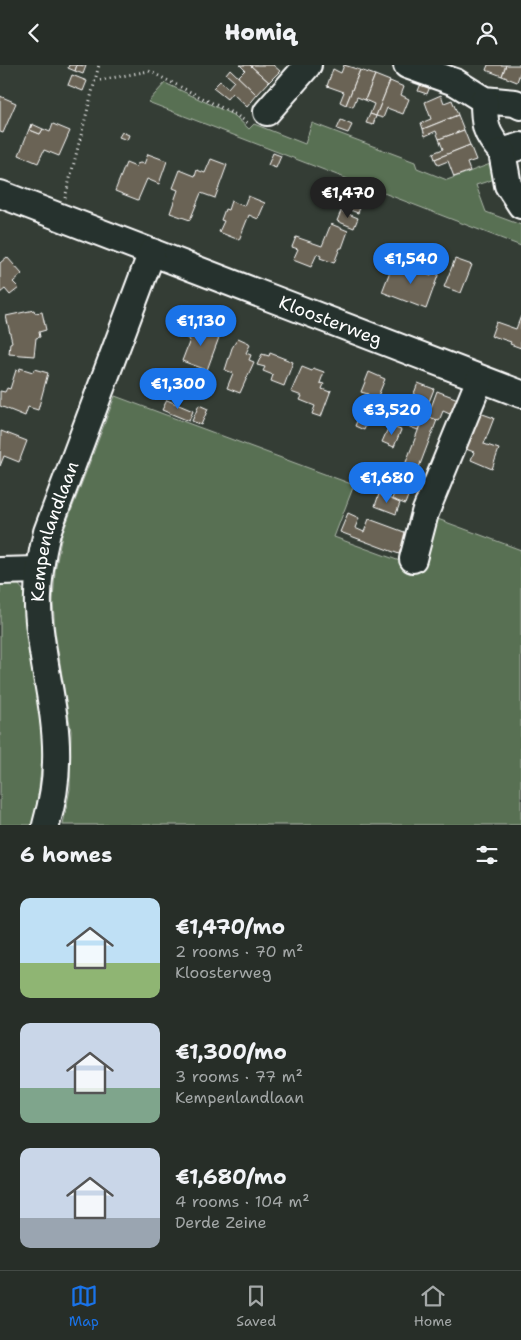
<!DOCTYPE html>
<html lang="en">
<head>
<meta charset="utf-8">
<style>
	:root { --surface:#272e28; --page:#333a34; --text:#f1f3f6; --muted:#a4a8a8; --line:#434a45; --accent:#1a73e8 }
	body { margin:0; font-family:"Shantell Sans",sans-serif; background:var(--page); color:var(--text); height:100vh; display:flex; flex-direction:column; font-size:19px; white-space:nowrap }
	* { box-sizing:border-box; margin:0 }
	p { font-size:16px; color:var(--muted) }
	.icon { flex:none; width:28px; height:28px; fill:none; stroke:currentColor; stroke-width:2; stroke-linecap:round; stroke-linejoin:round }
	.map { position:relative; height:760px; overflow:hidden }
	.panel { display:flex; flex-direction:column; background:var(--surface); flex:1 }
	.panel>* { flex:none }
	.price { position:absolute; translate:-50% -42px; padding:0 11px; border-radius:18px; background:var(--accent); color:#fff; font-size:16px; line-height:32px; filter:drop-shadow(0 1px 2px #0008) }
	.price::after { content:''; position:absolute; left:50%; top:30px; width:15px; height:11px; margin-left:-8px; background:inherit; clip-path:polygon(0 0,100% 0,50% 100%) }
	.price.on { background:#222; color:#fff }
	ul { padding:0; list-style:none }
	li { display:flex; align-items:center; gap:15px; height:125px; padding:0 20px }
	li span { display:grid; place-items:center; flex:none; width:140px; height:100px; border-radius:10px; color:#555 }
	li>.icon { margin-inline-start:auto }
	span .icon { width:60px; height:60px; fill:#fffc; stroke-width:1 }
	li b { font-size:21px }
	h2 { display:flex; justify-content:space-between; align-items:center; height:60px; padding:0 20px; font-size:21px }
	header { display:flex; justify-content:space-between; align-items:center; height:65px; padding:0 20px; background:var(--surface); font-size:22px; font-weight:800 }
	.tab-bar { display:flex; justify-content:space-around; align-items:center; height:70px; border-top:1px solid var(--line); background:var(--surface); font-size:14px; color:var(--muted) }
	.tab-bar a { display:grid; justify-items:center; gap:2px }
	.tab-bar .on { color:var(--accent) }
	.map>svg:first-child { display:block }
	.green { fill:#586f53; stroke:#acb7a9 }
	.building { fill:#6b6454; stroke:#fff }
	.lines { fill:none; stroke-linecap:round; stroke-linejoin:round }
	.minor-casing { stroke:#fff; stroke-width:30 }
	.path { stroke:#fff; stroke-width:3; stroke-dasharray:1 4; stroke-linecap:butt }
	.minor { stroke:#26332d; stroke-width:26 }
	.labels { text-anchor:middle; stroke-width:4.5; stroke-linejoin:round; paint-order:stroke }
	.street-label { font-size:18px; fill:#fff; stroke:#26332d }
</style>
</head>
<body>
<header><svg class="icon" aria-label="back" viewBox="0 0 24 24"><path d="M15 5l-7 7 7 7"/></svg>Homiq<svg class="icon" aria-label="person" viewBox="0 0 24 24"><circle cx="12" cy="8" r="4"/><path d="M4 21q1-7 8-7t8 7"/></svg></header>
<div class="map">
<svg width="521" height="760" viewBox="0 0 521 760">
	<rect width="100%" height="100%" fill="#343d35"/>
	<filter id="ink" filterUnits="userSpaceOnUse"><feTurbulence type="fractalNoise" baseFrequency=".02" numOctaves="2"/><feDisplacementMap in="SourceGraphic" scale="10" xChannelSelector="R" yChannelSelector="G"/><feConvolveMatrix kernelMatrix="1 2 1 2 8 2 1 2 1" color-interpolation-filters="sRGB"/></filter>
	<g filter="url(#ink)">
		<g class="green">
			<polygon points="165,18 235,51 249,64 254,59 305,79 312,58 415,97 417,103 447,115 493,98 498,113 476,120 486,147 521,160 521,181 148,37"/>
			<polygon points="115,331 354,420 334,472 408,499 435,453 521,485 521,760 63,760 70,724 71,666 55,567 53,537 55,506 62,470"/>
			<polygon points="0,516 13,517 18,519 25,527 26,554 39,645 44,694 41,704 38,733 32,760 0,760"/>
		</g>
		<g class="building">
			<polygon points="69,0 77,0 75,6 68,3"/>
			<polygon points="77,0 86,1 83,9 75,6"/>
			<polygon points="240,0 250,0 269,17 257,30 238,12 245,5"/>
			<polygon points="250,0 273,0 280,6 269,17"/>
			<polygon points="344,0 360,5 346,40 340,37 344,27 327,21 333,4 341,8"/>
			<polygon points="488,0 506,0 502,11 486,5"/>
			<polygon points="506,0 521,0 521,5 517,17 502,11"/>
			<polygon points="230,4 257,30 247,42 232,28 227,34 213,23 220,16 228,23 234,16 226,9"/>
			<polygon points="360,5 375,10 365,35 357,32 353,42 346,40"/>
			<polygon points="72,10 87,16 83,26 68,20"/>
			<polygon points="375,10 390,16 376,51 370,49 374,39 365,35"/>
			<polygon points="390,16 404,22 401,30 409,34 403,49 387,43 383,53 376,51"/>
			<polygon points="422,16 431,19 427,29 418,26"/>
			<polygon points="441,30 444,38 452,35 458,50 423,64 421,58 431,54 425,37"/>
			<polygon points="0,31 16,38 3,68 0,67"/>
			<polygon points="370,49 376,51 373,60 366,58"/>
			<polygon points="458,50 464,65 439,74 436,66 425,71 423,64"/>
			<polygon points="341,55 352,60 348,68 337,64"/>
			<polygon points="31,59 30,65 40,69 43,64 50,67 53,59 70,66 59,91 44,85 38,98 19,90"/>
			<polygon points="32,59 43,64 40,69 30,65"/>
			<polygon points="464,65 470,80 435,94 433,88 443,84 439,74"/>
			<polygon points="122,67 129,70 127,75 119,72"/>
			<polygon points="470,80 476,95 467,98 470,106 454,112 448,96 438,100 435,94"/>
			<polygon points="273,88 281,91 276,103 268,100"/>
			<polygon points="148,89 167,96 159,119 147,114 138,135 115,126 126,98 136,102 137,99 140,98 144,99"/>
			<polygon points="211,94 227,100 215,133 201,128 190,155 170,148 178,125 173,123 180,105 195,111 197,105 205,108"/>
			<polygon points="248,131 265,138 258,154 249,150 239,175 219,167 224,156 221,155 225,144 228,145 231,136 244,141"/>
			<polygon points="356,132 363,135 358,148 350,145"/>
			<polygon points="341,146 358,153 354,163 337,156"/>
			<polygon points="331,159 348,166 342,183 340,183 334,198 320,193 321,191 317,189 311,202 293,195 298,184 292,182 296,172 322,181"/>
			<polygon points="7,192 22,209 13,217 19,223 10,230 5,224 0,228 0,198"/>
			<polygon points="455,194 472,200 461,228 444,222"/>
			<polygon points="394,196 431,211 434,203 440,205 426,244 382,227"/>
			<polygon points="34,245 35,248 42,247 46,265 39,267 40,272 36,273 34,291 9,289 10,278 12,277 6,251"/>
			<polygon points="521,251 521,283 510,279 511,277 493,271 493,272 491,271 496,257 516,264"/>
			<polygon points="202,260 221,267 207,305 182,296 190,275 186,273 190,264 199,267"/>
			<polygon points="238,273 249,278 250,280 246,288 251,290 249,295 254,297 240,328 227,323 233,308 225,305 232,283"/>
			<polygon points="270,288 293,297 284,321 271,316 273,310 263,306 265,302 257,300 262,289 269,291"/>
			<polygon points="302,302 312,306 313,303 324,307 320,318 324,319 322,324 330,327 331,325 321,352 312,349 315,341 300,335 302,331 291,327"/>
			<polygon points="20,303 33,307 34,304 48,308 38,345 28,342 25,351 0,341 0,326 5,327 7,323 10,324 16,305 19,306"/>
			<polygon points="369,307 385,314 364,365 355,361 368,329 361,327"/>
			<polygon points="418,318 434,324 418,365 402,359"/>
			<polygon points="437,326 458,334 452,350 443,346 439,356 424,350 426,344 430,345"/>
			<polygon points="167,335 193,346 189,356 162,345"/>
			<polygon points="199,340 208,344 201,360 192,356"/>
			<polygon points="477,347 494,353 484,379 499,384 492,404 471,395 474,387 463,383"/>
			<polygon points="424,350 437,355 405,439 392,434"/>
			<polygon points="389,361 401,365 394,382 382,377"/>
			<polygon points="1,366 27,376 19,397 4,391 0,401"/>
			<polygon points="379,429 400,438 396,449 375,441"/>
			<polygon points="348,448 359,453 355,463 364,467 369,454 407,468 399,489 340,467"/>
		</g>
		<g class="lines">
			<defs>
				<g id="minor">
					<polyline points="407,0 455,17 484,35 515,38 521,41"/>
					<path d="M484,35C484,60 485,68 502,87L521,81"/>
					<polyline points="267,47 308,0"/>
					<polyline points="502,87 508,120 521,140"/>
					<path id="s1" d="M0,129L521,329"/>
					<polyline points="413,494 425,448 480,314"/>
					<polyline points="0,506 38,505"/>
					<path id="s2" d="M46,760C52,739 56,719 56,697C58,645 40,594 38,542C37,516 41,492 47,467L152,187"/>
				</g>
			</defs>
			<use href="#minor" class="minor-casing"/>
			<g class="path">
				<polyline points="95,16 149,6 236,50 248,58"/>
				<polyline points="65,133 99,0"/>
			</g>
			<use href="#minor" class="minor"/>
		</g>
	</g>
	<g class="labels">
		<g class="street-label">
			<text dy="6" stroke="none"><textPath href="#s1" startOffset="354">Kloosterweg</textPath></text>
			<text dy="6" stroke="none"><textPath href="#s2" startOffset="298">Kempenlandlaan</textPath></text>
		</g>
	</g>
</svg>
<b class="price on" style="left:348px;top:154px">€1,470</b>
<b class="price" style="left:411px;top:220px">€1,540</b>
<b class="price" style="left:201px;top:282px">€1,130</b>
<b class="price" style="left:178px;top:345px">€1,300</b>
<b class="price" style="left:392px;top:371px">€3,520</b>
<b class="price" style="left:387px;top:439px">€1,680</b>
</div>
<section class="panel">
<h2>6 homes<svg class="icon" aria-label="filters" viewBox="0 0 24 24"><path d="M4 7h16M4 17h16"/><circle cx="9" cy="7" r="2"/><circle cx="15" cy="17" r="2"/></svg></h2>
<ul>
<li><span style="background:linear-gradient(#bfe0f5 65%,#8fb573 0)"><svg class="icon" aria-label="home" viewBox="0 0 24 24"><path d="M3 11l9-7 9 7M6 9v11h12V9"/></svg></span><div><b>€1,470/mo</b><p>2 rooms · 70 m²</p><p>Kloosterweg</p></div></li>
<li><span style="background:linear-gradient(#c9d6e8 65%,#7fa58c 0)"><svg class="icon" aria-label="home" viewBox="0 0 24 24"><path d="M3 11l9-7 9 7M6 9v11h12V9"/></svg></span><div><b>€1,300/mo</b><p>3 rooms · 77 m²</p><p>Kempenlandlaan</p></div></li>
<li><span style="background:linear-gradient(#c9d6e8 70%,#9aa5b1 0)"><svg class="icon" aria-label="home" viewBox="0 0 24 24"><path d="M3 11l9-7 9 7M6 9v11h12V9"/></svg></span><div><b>€1,680/mo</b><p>4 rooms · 104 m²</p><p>Derde Zeine</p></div></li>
</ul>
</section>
<nav class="tab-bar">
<a class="on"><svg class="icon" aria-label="map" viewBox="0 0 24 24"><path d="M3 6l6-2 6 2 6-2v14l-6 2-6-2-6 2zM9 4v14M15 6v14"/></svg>Map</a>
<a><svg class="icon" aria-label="saved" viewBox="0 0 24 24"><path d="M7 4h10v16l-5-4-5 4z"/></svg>Saved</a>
<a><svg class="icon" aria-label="home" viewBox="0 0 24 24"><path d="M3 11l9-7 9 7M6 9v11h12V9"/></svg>Home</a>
</nav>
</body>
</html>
